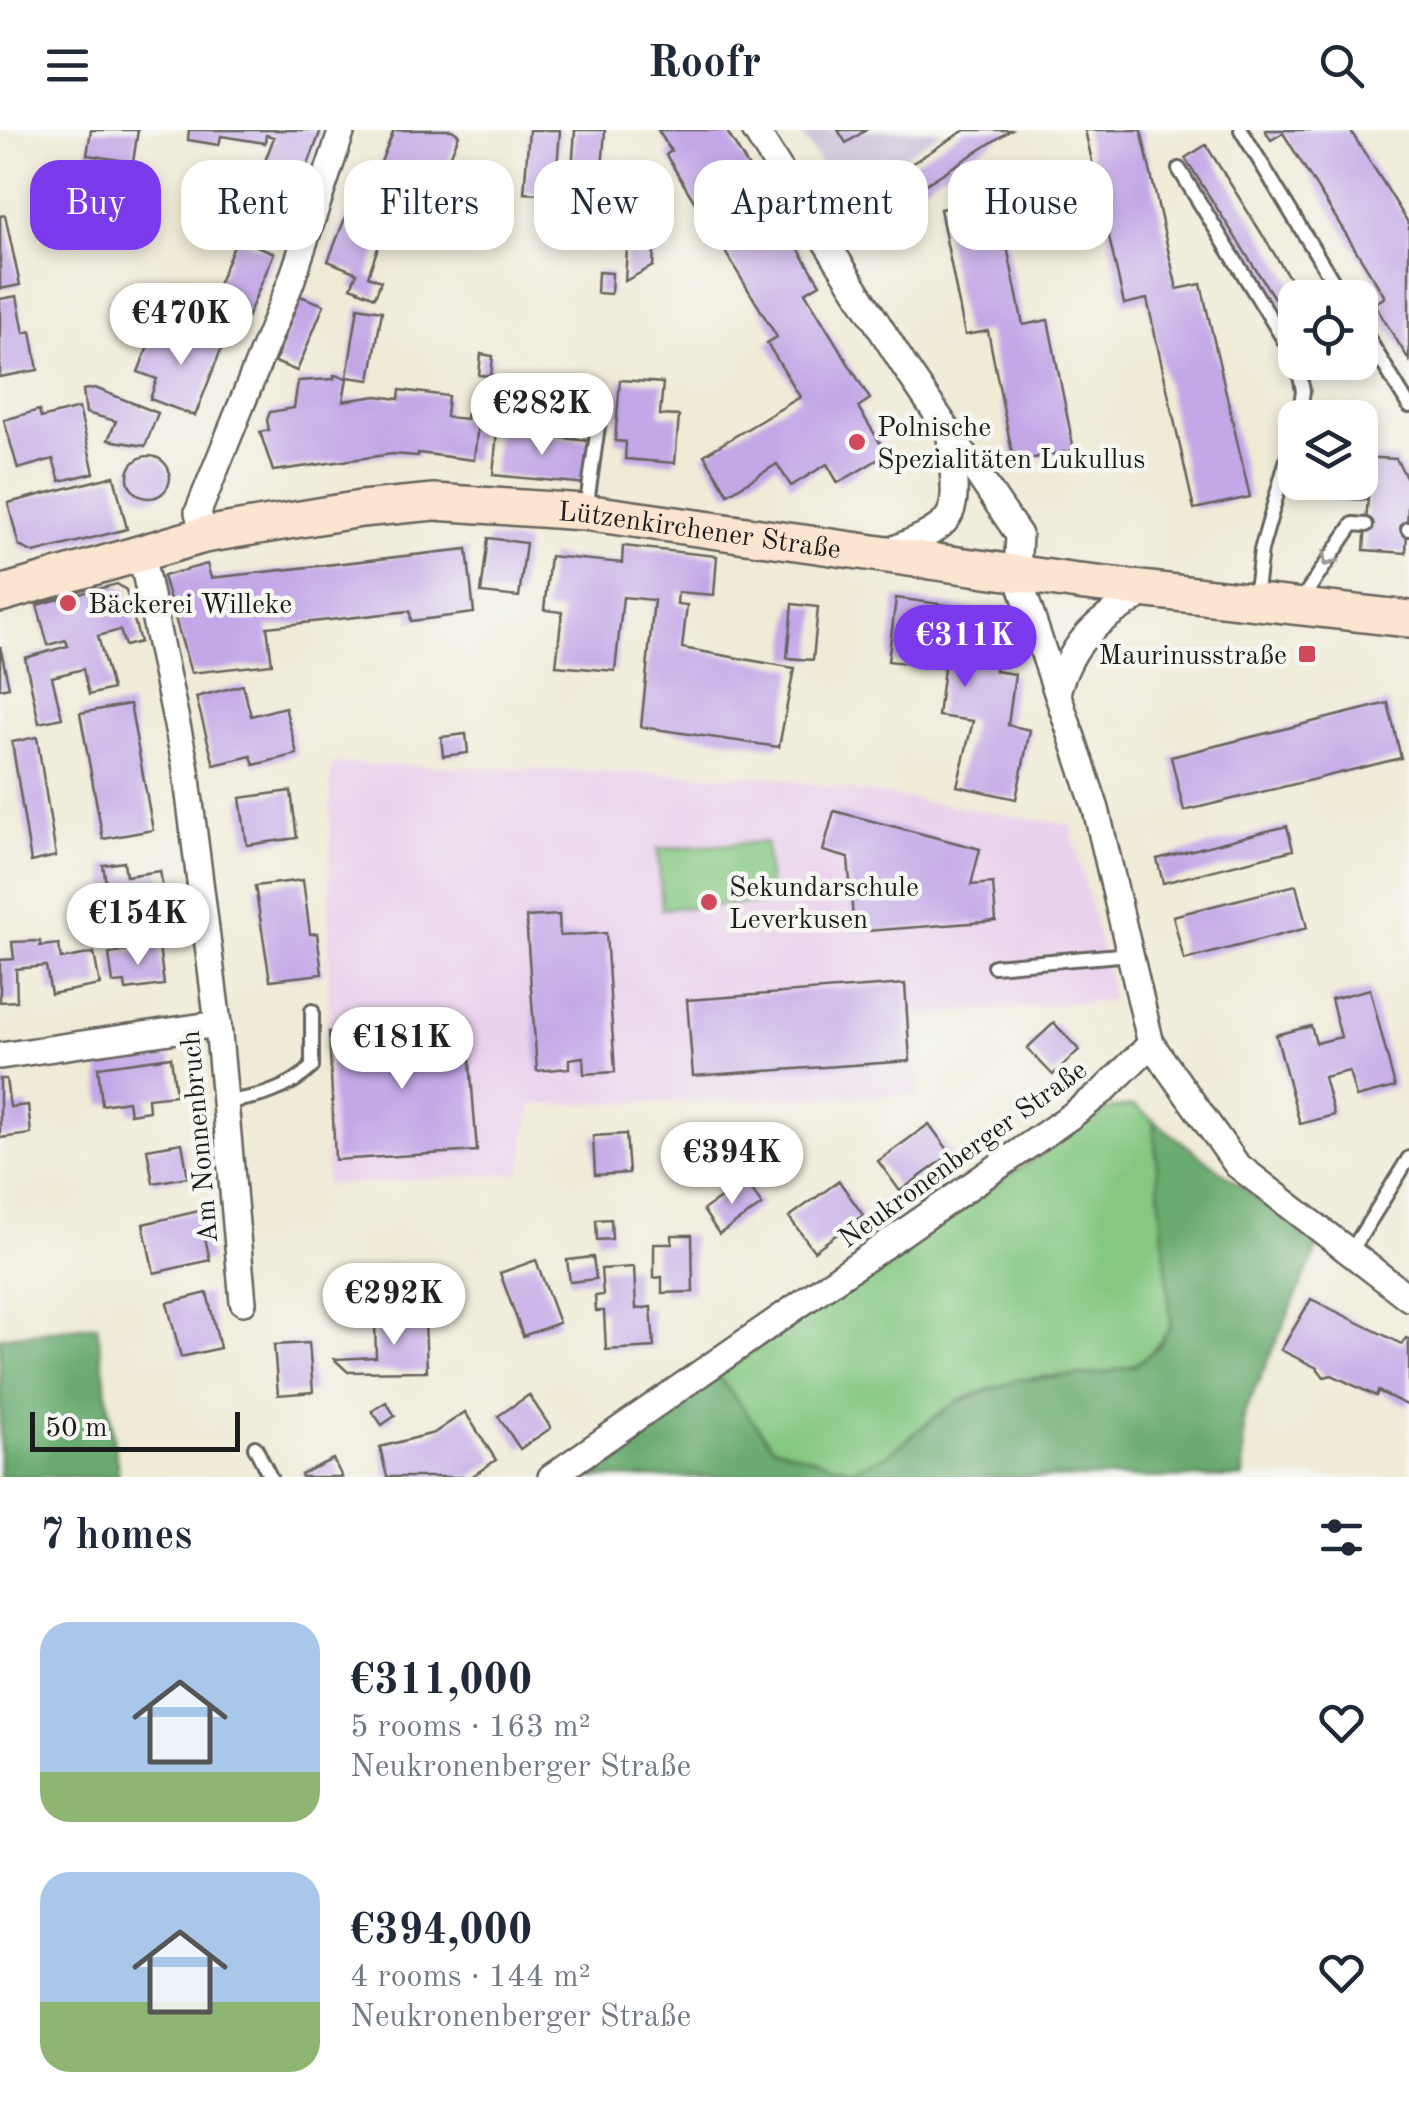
<!DOCTYPE html>
<html lang="en">
<head>
<meta charset="utf-8">
<style>
	:root { --surface:#fff; --page:#f2f2f3; --text:#1f2937; --muted:#747a83; --accent:#7c3aed }
	body { margin:0; font-family:"Old Standard TT",serif; background:var(--page); color:var(--text); height:100vh; display:flex; flex-direction:column; font-size:38px; white-space:nowrap }
	* { box-sizing:border-box; margin:0 }
	p { font-size:32px; color:var(--muted) }
	.icon { flex:none; width:55px; height:55px; fill:none; stroke:currentColor; stroke-width:2; stroke-linecap:round; stroke-linejoin:round }
	.map { position:relative; height:1347px; overflow:hidden }
	.side { display:flex; flex-direction:column; background:var(--surface); flex:1 }
	.side>* { flex:none }
	.hud { position:absolute; left:30px; top:30px; width:1350px; height:90px; display:flex; gap:20px }
	.tools { position:absolute; left:1278px; top:150px; display:grid; gap:20px }
	.tools a { display:grid; place-items:center; width:100px; height:100px; border-radius:20px; background:var(--surface); box-shadow:0 5px 15px #0003; font-size:50px }
	.scale { position:absolute; left:30px; bottom:25px; width:210px; box-sizing:border-box; padding-left:10px; border:5px solid #1c1c1c; border-top:0; font-size:28px; line-height:35px; white-space:nowrap; color:#1c1c1c; -webkit-text-stroke:8px #f6f6f2; paint-order:stroke }
	.price { position:absolute; translate:-50% -85px; padding:0 22px; border-radius:35px; background:#fff; color:#222; font-size:32px; line-height:65px; filter:drop-shadow(0 2px 5px #0008) }
	.price::after { content:''; position:absolute; left:50%; top:60px; width:30px; height:22px; margin-left:-15px; background:inherit; clip-path:polygon(0 0,100% 0,50% 100%) }
	.price.selected { background:var(--accent); color:#fff }
	ul { padding:0; list-style:none }
	li { display:flex; align-items:center; gap:30px; height:250px; padding:0 40px }
	li span { display:grid; place-items:center; flex:none; width:280px; height:200px; border-radius:30px; color:#555 }
	li>.icon { margin-inline-start:auto }
	span .icon { width:120px; height:120px; fill:#fffc; stroke-width:1 }
	li b { font-size:42px }
	h2 { display:flex; justify-content:space-between; align-items:center; height:120px; padding:0 40px; font-size:42px }
	.tag { padding:0 35px; border-radius:30px; background:var(--surface); box-shadow:0 5px 15px #0003; font-size:35px; line-height:90px }
	.tag.selected { background:var(--accent); color:#fff }
	header { display:flex; justify-content:space-between; align-items:center; height:130px; padding:0 40px; background:var(--surface); font-size:45px; font-weight:800 }
	.map>svg:first-child { display:block }
	.built { fill:#ead1ed }
	.industrial { fill:#cabfd7 }
	.green { fill:#84c881; stroke:#50724e; stroke-width:2.5 }
	.forest { fill:#6bac6f; stroke:#446446; stroke-width:2.5 }
	.building { fill:#c3a7e7 }
	.lines { fill:none; stroke-linecap:round; stroke-linejoin:round }
	.lane-casing { stroke:#66645d; stroke-width:18 }
	.street-casing { stroke:#66645d; stroke-width:30 }
	.secondary-casing { stroke:#66645d; stroke-width:40 }
	.lane { stroke:#fff; stroke-width:12 }
	.street { stroke:#fff; stroke-width:25 }
	.secondary { stroke:#fce5d0; stroke-width:35 }
	.oneway { stroke:#999 }
	.poi-dot { fill:#d1495b; stroke:#f6f6f2; stroke-width:4 }
	.labels { text-anchor:middle; stroke-width:9; stroke-linejoin:round; paint-order:stroke }
	.poi-label { font-size:28px; fill:#1c1c1c; stroke:#f6f6f2; text-anchor:start }
	.street-label { font-size:28px; fill:#1c1c1c; stroke:#f6f6f2 }
</style>
</head>
<body>
<header><svg class="icon" aria-label="menu" viewBox="0 0 24 24"><path d="M4 6h16M4 12h16M4 18h16"/></svg>Roofr<svg class="icon" aria-label="search" viewBox="0 0 24 24"><circle cx="10" cy="10" r="6"/><path d="M15 15l6 6"/></svg></header>
<div class="map">
<svg width="1409" height="1347" viewBox="0 0 1409 1347">
	<rect width="100%" height="100%" fill="#f6f6f2"/>
	<filter id="ink" filterUnits="userSpaceOnUse"><feTurbulence type="fractalNoise" baseFrequency=".01" numOctaves="2"/><feDisplacementMap in="SourceGraphic" scale="20" xChannelSelector="R" yChannelSelector="G"/><feConvolveMatrix kernelMatrix="1 2 1 2 8 2 1 2 1" color-interpolation-filters="sRGB"/></filter>
	<filter id="wash" filterUnits="userSpaceOnUse"><feTurbulence type="fractalNoise" baseFrequency=".0048" numOctaves="4" result="noise"/><feDisplacementMap in="SourceGraphic" scale="40" xChannelSelector="R" yChannelSelector="G"/><feGaussianBlur stdDeviation="2.25" result="paint"/><feColorMatrix in="noise" values="0 0 0 0 0 0 0 0 0 0 0 0 0 0 0 0 0 1.4 0 .05"/><feComposite in="paint" operator="in"/></filter>
	<g filter="url(#wash)">
		<rect width="100%" height="100%" fill="#f0ebd7"/>
		<polygon class="built" points="331,633 771,647 1070,695 1109,849 1111,870 916,886 918,965 532,975 520,1043 326,1055"/>
		<polygon class="industrial" points="799,0 944,0 841,66"/>
		<g class="green">
			<polygon points="766,712 770,772 662,779 658,719"/>
			<path d="M1134,976L1153,990L1171,1194C1132,1267 1078,1234 1014,1252C995,1257 972,1264 955,1273C933,1285 913,1305 893,1321L1165,1347H785L772,1316L718,1246L870,1137L1111,978Z"/>
		</g>
		<g class="forest">
			<polygon points="1153,990 1319,1115 1244,1284 1243,1347 581,1347 718,1246 773,1316 852,1340 887,1325 955,1273 1017,1250 1098,1244 1134,1236 1159,1216 1171,1194"/>
			<polygon points="97,1195 119,1347 0,1347 0,1207"/>
		</g>
		<g id="blocks">
			<g class="building">
				<polygon points="91,0 138,0 133,32 87,25"/>
				<polygon points="189,0 321,0 287,91 248,77 274,7 266,5 265,13 221,6 219,15 188,10"/>
				<polygon points="394,0 452,0 459,5 423,94 365,71"/>
				<polygon points="529,0 560,0 555,65 524,63"/>
				<polygon points="575,0 605,0 602,40 659,44 653,136 625,151 630,71 570,67"/>
				<polygon points="658,0 726,0 820,154 805,163 870,269 858,277 887,324 838,353 827,334 791,356 777,334 728,364 704,325 800,267 767,213 777,207 666,25 671,21"/>
				<polygon points="838,0 866,0 846,13"/>
				<polygon points="965,0 1011,0 863,94 849,73"/>
				<polygon points="1085,0 1141,0 1177,159 1201,154 1250,367 1194,379 1147,169 1124,174"/>
				<polygon points="1265,0 1350,0 1383,52 1409,94 1409,230 1374,174 1385,167 1283,3 1271,10"/>
				<polygon points="1206,15 1302,168 1295,168 1295,201 1185,28"/>
				<polygon points="997,67 1023,195 1048,190 1074,320 1014,332 988,201 965,205 940,79"/>
				<polygon points="5,85 20,155 0,159 0,86"/>
				<polygon points="345,88 383,103 368,146 381,151 375,167 351,157 357,143 328,131"/>
				<polygon points="237,108 274,123 247,188 211,172"/>
				<polygon points="598,142 612,143 611,164 597,163"/>
				<polygon points="17,166 24,203 31,201 38,240 0,247 0,169"/>
				<polygon points="300,166 324,175 297,241 275,232"/>
				<polygon points="358,177 382,181 370,250 347,247"/>
				<polygon points="180,195 224,212 195,286 150,269 157,249 138,242 153,204 174,212"/>
				<polygon points="481,224 493,226 491,246 479,245"/>
				<polygon points="334,245 347,248 343,271 377,266 399,269 400,260 448,266 446,287 466,289 467,283 479,284 474,330 418,323 418,326 392,324 273,341 260,302 269,300 267,290 270,282 294,278 298,251 334,249"/>
				<polygon points="620,250 663,253 660,285 679,286 675,333 625,329 626,312 615,311"/>
				<polygon points="95,258 158,283 145,316 108,310 116,291 86,283 83,260"/>
				<polygon points="488,271 502,273 500,298 486,296"/>
				<polygon points="79,278 94,343 60,351 53,329 18,339 4,290 39,280 41,288"/>
				<polygon points="497,301 591,311 587,354 493,345"/>
				<circle cx="149" cy="347" r="21"/>
				<polygon points="1360,327 1396,329 1409,352 1406,423 1364,420 1368,367 1366,370 1312,366 1314,352 1360,352"/>
				<polygon points="114,346 127,399 34,423 19,416 8,373"/>
				<polygon points="488,408 526,413 519,467 481,463"/>
				<polygon points="623,416 717,426 714,465 678,462 677,474 687,475 682,518 794,538 779,617 641,597 654,470 623,467 615,541 556,536 562,482 544,480 550,426 622,433"/>
				<polygon points="467,419 474,483 411,491 410,481 267,497 272,534 191,543 163,446 207,434 211,448"/>
				<polygon points="117,454 126,460 140,512 125,516 120,500 98,506 112,559 89,565 83,539 52,547 62,588 39,593 25,528 68,516 66,510 48,515 37,475"/>
				<polygon points="896,468 976,479 971,514 998,517 995,541 1015,544 1008,595 1030,600 1016,669 957,656 973,591 938,586 944,538 888,531"/>
				<polygon points="792,474 818,477 813,530 787,528"/>
				<polygon points="0,516 9,557 0,559"/>
				<polygon points="243,555 251,586 285,577 297,624 254,635 251,626 214,635 196,567"/>
				<polygon points="1388,573 1401,628 1184,681 1171,627"/>
				<polygon points="130,574 153,700 103,709 80,583"/>
				<polygon points="466,604 468,623 443,626 441,607"/>
				<polygon points="37,607 56,726 31,732 12,612"/>
				<polygon points="291,661 297,708 247,715 240,668"/>
				<polygon points="834,681 980,719 971,755 993,753 996,791 854,802 848,728 823,721"/>
				<polygon points="1287,696 1293,720 1163,753 1157,729"/>
				<polygon points="124,732 126,746 160,741 163,758 171,757 173,770 110,778 103,735"/>
				<polygon points="303,750 310,804 317,803 322,844 270,850 255,756"/>
				<polygon points="1296,755 1307,798 1184,830 1173,786"/>
				<polygon points="120,782 122,799 91,803 90,785"/>
				<polygon points="559,785 560,806 606,803 615,942 584,944 583,927 569,929 569,938 537,941 526,787"/>
				<polygon points="40,811 40,816 59,814 61,829 94,823 100,855 51,864 46,836 16,839 17,871 0,872 0,830 14,829 12,812"/>
				<polygon points="159,816 164,855 126,860 125,852 113,853 109,824"/>
				<polygon points="905,854 910,931 693,946 687,870"/>
				<polygon points="1370,859 1395,957 1356,967 1349,941 1324,947 1334,985 1300,994 1276,905 1311,896 1316,913 1341,907 1331,869"/>
				<polygon points="467,893 477,1021 335,1030 329,902"/>
				<polygon points="1054,893 1079,920 1053,945 1027,918"/>
				<polygon points="171,927 176,965 148,968 149,981 130,984 128,971 102,975 98,937"/>
				<polygon points="0,949 6,949 10,977 28,975 31,1004 0,1008"/>
				<polygon points="929,994 951,1024 900,1061 878,1031"/>
				<polygon points="785,1001 787,1029 749,1032 747,1003"/>
				<polygon points="626,1004 629,1043 595,1045 593,1006"/>
				<polygon points="182,1013 188,1047 153,1053 147,1019"/>
				<polygon points="746,1051 762,1075 719,1104 703,1080"/>
				<polygon points="839,1051 863,1085 814,1121 789,1087"/>
				<polygon points="199,1081 210,1130 154,1143 143,1094"/>
				<polygon points="611,1089 612,1109 597,1110 596,1090"/>
				<polygon points="672,1105 692,1105 693,1162 662,1163 662,1147 654,1148 654,1114 672,1114"/>
				<polygon points="593,1127 596,1149 570,1152 567,1130"/>
				<polygon points="536,1130 559,1193 523,1206 500,1143"/>
				<polygon points="634,1137 636,1179 651,1177 654,1217 606,1220 604,1181 596,1181 595,1166 603,1165 601,1139"/>
				<polygon points="207,1163 220,1218 181,1227 167,1173"/>
				<polygon points="1311,1169 1402,1214 1406,1208 1409,1209 1409,1276 1378,1261 1376,1266 1332,1245 1324,1247 1317,1238 1281,1220"/>
				<polygon points="409,1184 409,1191 425,1191 427,1241 348,1242 334,1229 376,1227 375,1193 388,1192 388,1185"/>
				<polygon points="309,1213 313,1262 278,1265 274,1215"/>
				<polygon points="529,1265 551,1298 520,1319 498,1286"/>
				<polygon points="386,1272 395,1286 382,1295 372,1281"/>
				<polygon points="465,1282 496,1330 471,1347 387,1347 380,1317 434,1303"/>
				<polygon points="333,1329 342,1347 302,1347 301,1344"/>
			</g>
		</g>
	</g>
	<g filter="url(#ink)">
		<use href="#blocks" fill-opacity="0" stroke="#66645d" stroke-width="2.5"/>
		<g class="lines">
			<defs>
				<g id="lane">
					<polyline points="1241,0 1343,168"/>
					<polyline points="1179,39 1295,228"/>
					<polyline points="1360,195 1409,276"/>
					<polyline points="1297,232 1303,261 1299,288"/>
					<polyline points="586,380 601,275"/>
					<polyline points="1408,399 1409,399"/>
					<polyline points="1255,469 1261,420 1295,301"/>
					<polyline points="1300,472 1353,394 1366,395"/>
					<polyline points="994,836 1131,824"/>
					<path d="M225,972C258,968 288,960 312,937V881"/>
					<polyline points="1350,1123 1409,1028"/>
					<polyline points="255,1317 270,1347"/>
				</g>
				<g id="street">
					<polyline points="755,0 905,237 1019,405 1017,443 1096,679 1151,914 1237,1035 1409,1168"/>
					<polyline points="204,405 198,382 291,152 342,0"/>
					<polyline points="141,423 185,633 218,894 243,1172"/>
					<path d="M882,424C963,391 958,392 950,307"/>
					<path d="M1057,562C1074,505 1100,490 1148,460"/>
					<polyline points="0,926 218,894"/>
					<polyline points="551,1347 1071,986 1103,961 1151,914"/>
				</g>
				<g id="secondary">
					<path id="s1" d="M0,464L204,405L361,379L434,372L584,382L1078,452L1409,489"/>
				</g>
			</defs>
			<use href="#lane" class="lane-casing"/>
			<use href="#street" class="street-casing"/>
			<use href="#secondary" class="secondary-casing"/>
			<use href="#lane" class="lane"/>
			<use href="#street" class="street"/>
			<use href="#secondary" class="secondary"/>
		</g>
		<defs><path id="oneway-chevron" d="M-2-3.5L2.5 0L-2 3.5" fill="none" stroke-width="1.6" stroke-linecap="round" stroke-linejoin="round" transform="scale(2.5)"/></defs>
		<use class="oneway" href="#oneway-chevron" transform="translate(1328 430) rotate(124)"/>
	</g>
	<g class="poi-dot">
		<circle cx="857" cy="312" r="10"/>
		<circle cx="68" cy="473" r="10"/>
		<rect x="1297" y="514" width="20" height="20" rx="5"/>
		<circle cx="709" cy="772" r="10"/>
	</g>
	<g class="labels">
		<g class="poi-label">
			<text x="877" y="306">Polnische<tspan x="877" dy="32">Spezialitäten Lukullus</tspan></text>
			<text x="88" y="483">Bäckerei Willeke</text>
			<text x="1287" y="534" text-anchor="end">Maurinusstraße</text>
			<text x="729" y="766">Sekundarschule<tspan x="729" dy="32">Leverkusen</tspan></text>
		</g>
		<g class="street-label">
			<text dy="10" stroke="none"><textPath href="#s1" startOffset="712">Lützenkirchener Straße</textPath></text>
			<text transform="translate(198 1007) rotate(-95)" y="10">Am Nonnenbruch</text>
			<text transform="translate(962 1023) rotate(-36)" y="10">Neukronenberger Straße</text>
		</g>
	</g>
</svg>
<div class="tools">
<a><svg class="icon" aria-label="locate" viewBox="0 0 24 24"><circle cx="12" cy="12" r="6"/><path d="M12 2v4M12 18v4M2 12h4M18 12h4"/></svg></a>
<a><svg class="icon" aria-label="layers" viewBox="0 0 24 24"><path d="M12 4l9 5-9 5-9-5zM3 14l9 5 9-5"/></svg></a>
</div>
<div class="scale">50 m</div>
<b class="price" style="left:181px;top:238px">€470K</b>
<b class="price" style="left:542px;top:328px">€282K</b>
<b class="price selected" style="left:965px;top:560px">€311K</b>
<b class="price" style="left:138px;top:838px">€154K</b>
<b class="price" style="left:402px;top:962px">€181K</b>
<b class="price" style="left:732px;top:1077px">€394K</b>
<b class="price" style="left:394px;top:1218px">€292K</b>
<div class="hud">
<a class="tag selected">Buy</a>
<a class="tag">Rent</a>
<a class="tag">Filters</a>
<a class="tag">New</a>
<a class="tag">Apartment</a>
<a class="tag">House</a>
</div>
</div>
<section class="side">
<h2>7 homes<svg class="icon" aria-label="filters" viewBox="0 0 24 24"><path d="M4 7h16M4 17h16"/><circle cx="9" cy="7" r="2"/><circle cx="15" cy="17" r="2"/></svg></h2>
<ul>
<li><span style="background:linear-gradient(#a9c7e8 75%,#8fb573 0)"><svg class="icon" aria-label="home" viewBox="0 0 24 24"><path d="M3 11l9-7 9 7M6 9v11h12V9"/></svg></span><div><b>€311,000</b><p>5 rooms · 163 m²</p><p>Neukronenberger Straße</p></div><svg class="icon" aria-label="heart" viewBox="0 0 24 24"><path d="M12 20l-8-8c-3-5 5-10 8-4 3-6 11-1 8 4z"/></svg></li>
<li><span style="background:linear-gradient(#a9c7e8 65%,#8fb573 0)"><svg class="icon" aria-label="home" viewBox="0 0 24 24"><path d="M3 11l9-7 9 7M6 9v11h12V9"/></svg></span><div><b>€394,000</b><p>4 rooms · 144 m²</p><p>Neukronenberger Straße</p></div><svg class="icon" aria-label="heart" viewBox="0 0 24 24"><path d="M12 20l-8-8c-3-5 5-10 8-4 3-6 11-1 8 4z"/></svg></li>
</ul>
</section>
</body>
</html>
